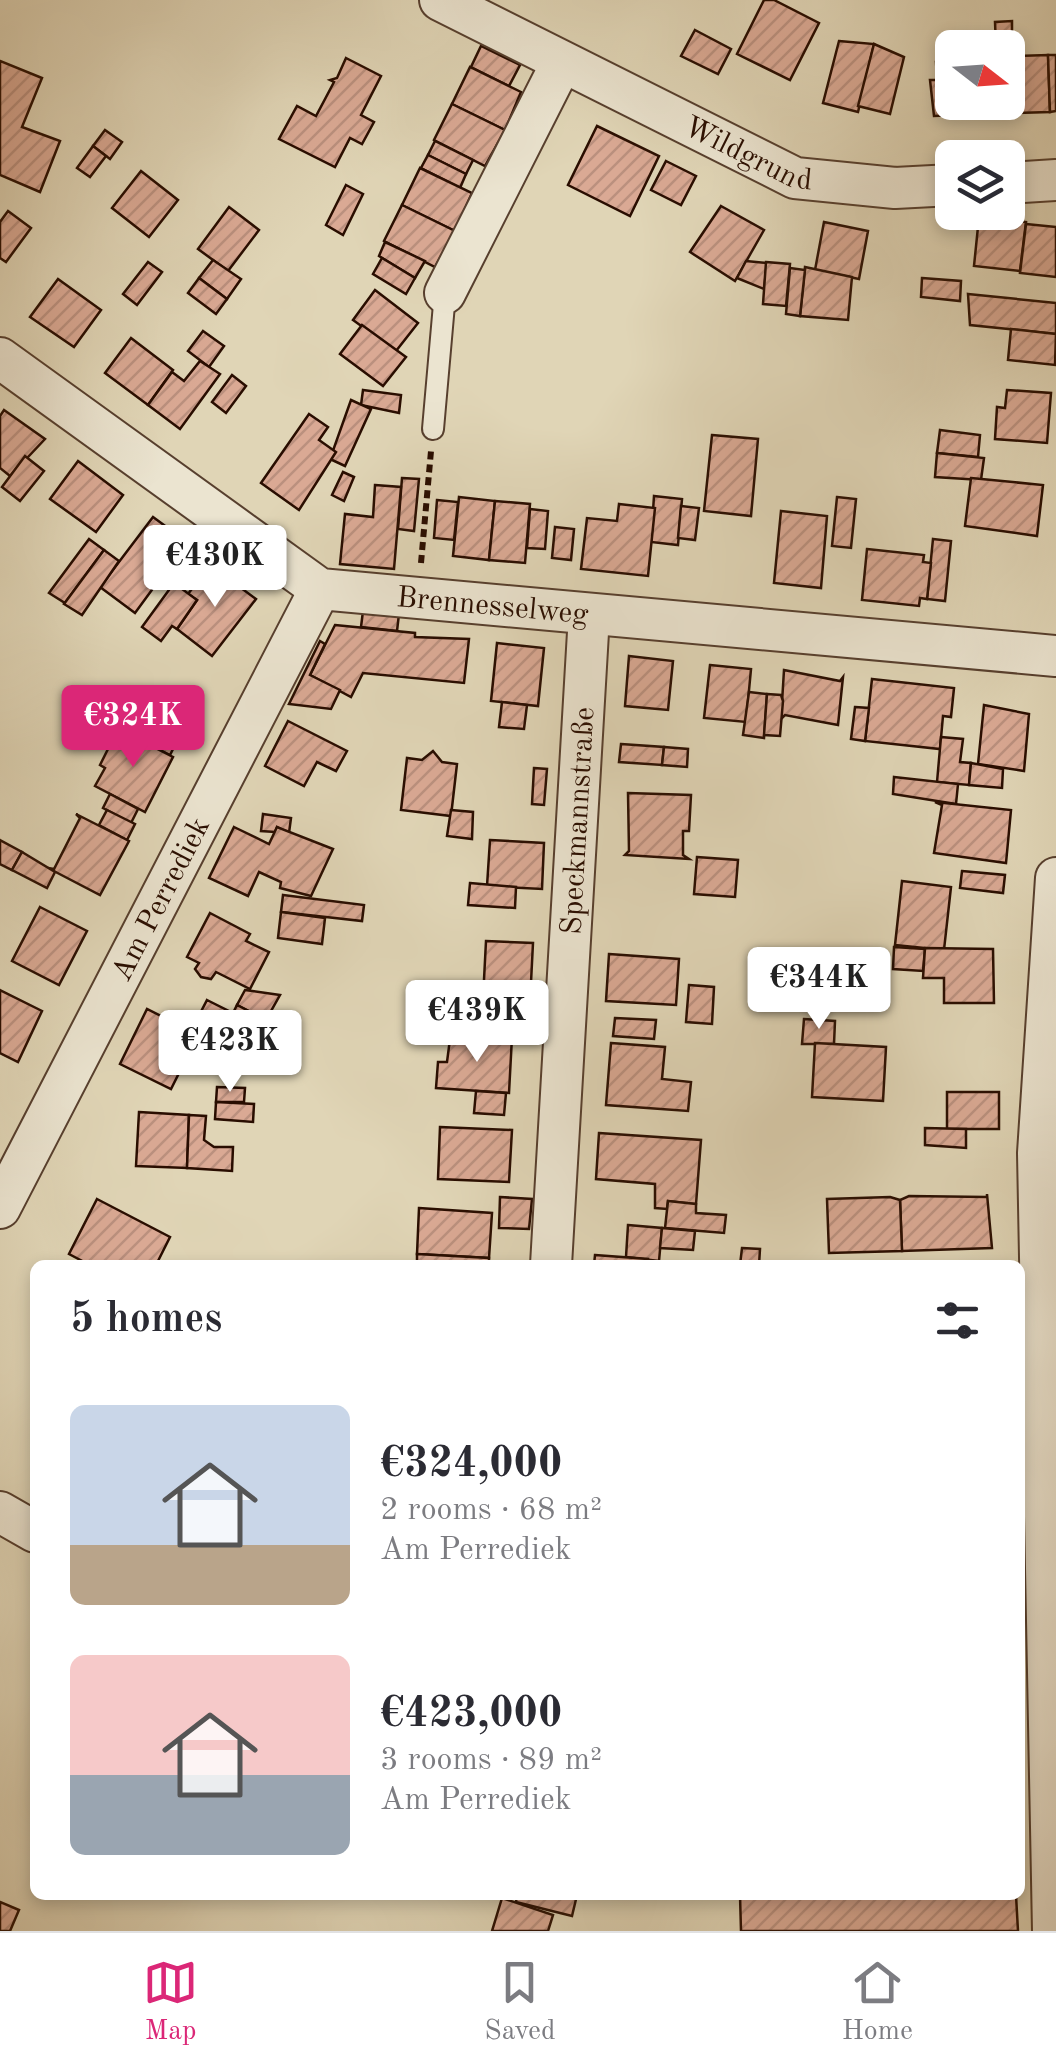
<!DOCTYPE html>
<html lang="en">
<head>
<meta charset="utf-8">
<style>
	:root { --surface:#fff; --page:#f7f7f7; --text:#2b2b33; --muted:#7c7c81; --line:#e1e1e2; --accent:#db2777 }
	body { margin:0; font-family:"Old Standard TT",serif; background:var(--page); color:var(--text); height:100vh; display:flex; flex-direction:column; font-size:38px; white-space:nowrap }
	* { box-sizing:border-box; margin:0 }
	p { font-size:32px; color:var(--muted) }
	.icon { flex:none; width:55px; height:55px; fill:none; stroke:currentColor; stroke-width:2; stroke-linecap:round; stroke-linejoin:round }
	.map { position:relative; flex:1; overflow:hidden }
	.drawer { position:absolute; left:30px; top:1260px; width:995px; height:640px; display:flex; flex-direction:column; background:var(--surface); border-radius:15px; box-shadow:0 5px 15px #0003 }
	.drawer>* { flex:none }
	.needle { width:65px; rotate:107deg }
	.fabs { position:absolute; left:935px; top:30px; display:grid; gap:20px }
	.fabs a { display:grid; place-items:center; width:90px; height:90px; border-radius:15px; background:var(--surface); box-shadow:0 5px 15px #0003; font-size:50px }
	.price { position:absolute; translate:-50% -85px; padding:0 22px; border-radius:10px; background:#fff; color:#222; font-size:32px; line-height:65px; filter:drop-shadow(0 2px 5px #0008) }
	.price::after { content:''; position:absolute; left:50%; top:60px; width:30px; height:22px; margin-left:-15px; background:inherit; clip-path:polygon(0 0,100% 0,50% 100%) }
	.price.current { background:var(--accent); color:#fff }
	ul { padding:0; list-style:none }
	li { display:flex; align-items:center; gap:30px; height:250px; padding:0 40px }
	li span { display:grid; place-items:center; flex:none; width:280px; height:200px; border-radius:15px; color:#555 }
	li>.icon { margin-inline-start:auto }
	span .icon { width:120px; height:120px; fill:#fffc; stroke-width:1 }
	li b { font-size:42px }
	h2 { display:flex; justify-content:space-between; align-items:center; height:120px; padding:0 40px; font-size:42px }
	.tabs { display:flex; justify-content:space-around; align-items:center; height:140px; border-top:2px solid var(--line); background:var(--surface); font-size:28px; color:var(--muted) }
	.tabs a { display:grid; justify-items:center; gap:5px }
	.tabs .current { color:var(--accent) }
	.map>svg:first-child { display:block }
	.building { fill:url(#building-hatch); stroke:#290d00; stroke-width:2.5 }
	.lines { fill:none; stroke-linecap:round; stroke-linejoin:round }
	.service-casing { stroke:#573f2e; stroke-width:24 }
	.minor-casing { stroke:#573f2e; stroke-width:44 }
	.path { stroke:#290d00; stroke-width:6; stroke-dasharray:8 5; stroke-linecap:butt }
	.service { stroke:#ebe4d0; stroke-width:20 }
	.minor { stroke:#ebe4d0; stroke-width:40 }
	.labels { text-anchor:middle; stroke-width:10; stroke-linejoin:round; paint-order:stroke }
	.street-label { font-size:30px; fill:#290d00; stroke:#ebe4d0 }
</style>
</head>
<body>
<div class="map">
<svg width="1056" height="1931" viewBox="0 0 1056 1931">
	<defs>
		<pattern id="building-hatch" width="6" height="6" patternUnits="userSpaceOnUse" patternTransform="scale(2.5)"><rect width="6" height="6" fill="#daa994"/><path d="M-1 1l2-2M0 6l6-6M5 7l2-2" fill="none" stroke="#bb907e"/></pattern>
	</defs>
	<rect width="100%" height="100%" fill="#e0d5b6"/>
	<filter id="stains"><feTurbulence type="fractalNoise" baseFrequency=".002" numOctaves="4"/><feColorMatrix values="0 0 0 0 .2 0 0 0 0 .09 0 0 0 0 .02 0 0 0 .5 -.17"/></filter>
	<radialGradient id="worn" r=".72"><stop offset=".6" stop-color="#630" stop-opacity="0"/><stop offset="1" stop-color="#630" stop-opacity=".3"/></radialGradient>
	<g class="building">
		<polygon points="764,0 774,0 819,23 790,80 737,54"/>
		<polygon points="1012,21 1012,46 996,47 995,22"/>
		<polygon points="695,30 731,49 718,74 681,56"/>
		<polygon points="839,41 874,44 858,112 823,103"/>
		<polygon points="874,44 904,57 890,114 858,106"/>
		<polygon points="481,46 520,65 509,86 471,67"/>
		<polygon points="1048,55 1050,112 1014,113 1012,56"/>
		<polygon points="1048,55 1056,55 1056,111 1050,112"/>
		<polygon points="346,58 381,76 361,115 374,122 362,144 350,138 335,167 279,139 297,106 316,116 334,82 330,80 337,78"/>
		<polygon points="0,61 42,78 22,127 60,141 40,192 0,175"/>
		<polygon points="952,61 952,102 983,102 983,114 934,116 930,80 937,80 936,62"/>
		<polygon points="470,67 521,92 505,130 452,104"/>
		<polygon points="452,104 505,130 485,166 434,140"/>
		<polygon points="597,126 659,156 630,216 568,185"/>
		<polygon points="105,130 122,142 110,159 93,146"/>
		<polygon points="435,141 473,160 466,174 428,155"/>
		<polygon points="93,146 106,156 90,177 77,168"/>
		<polygon points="428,155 466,174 460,188 421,168"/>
		<polygon points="666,161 696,176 681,205 651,190"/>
		<polygon points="420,168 472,193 455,231 402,205"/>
		<polygon points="141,171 178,200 149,237 112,208"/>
		<polygon points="346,185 363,194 343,235 326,225"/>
		<polygon points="402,205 455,231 435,267 384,241"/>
		<polygon points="721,206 764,230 735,281 690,252"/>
		<polygon points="229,207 259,230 228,271 198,249"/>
		<polygon points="8,211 31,228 6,262 0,258 0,222"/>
		<polygon points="979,217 1026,222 1020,271 974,266"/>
		<polygon points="824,222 868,231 859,279 815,270"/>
		<polygon points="1026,224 1056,227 1056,277 1020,273"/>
		<polygon points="385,242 425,261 415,278 379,256"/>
		<polygon points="382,258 415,278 406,294 373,274"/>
		<polygon points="213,260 241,279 227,299 199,278"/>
		<polygon points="746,261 767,263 764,289 737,278"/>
		<polygon points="148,262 162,272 137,305 123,294"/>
		<polygon points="766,262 790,264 786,306 763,304"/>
		<polygon points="805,267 852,277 848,320 800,316"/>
		<polygon points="790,268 805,270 800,316 786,314"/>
		<polygon points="199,278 227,299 216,314 188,293"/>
		<polygon points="922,278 961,281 960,301 921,297"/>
		<polygon points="58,279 101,310 74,347 30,317"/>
		<polygon points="375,290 418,323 396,351 353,320"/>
		<polygon points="968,294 1056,303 1056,334 970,325"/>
		<polygon points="362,325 406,357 383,386 340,354"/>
		<polygon points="1011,329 1056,334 1055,365 1008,360"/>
		<polygon points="203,331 224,346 209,367 188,351"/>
		<polygon points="131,338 173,370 148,405 105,373"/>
		<polygon points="200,361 220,374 180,429 148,405 172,372 184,381"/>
		<polygon points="232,375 246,386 226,413 212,402"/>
		<polygon points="363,390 401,395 399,413 361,405"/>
		<polygon points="1007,390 1051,393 1047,443 995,439 997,407 1005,408"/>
		<polygon points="351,400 371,409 345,466 330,459"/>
		<polygon points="4,410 45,439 10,476 0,468 0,416"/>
		<polygon points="309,414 328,427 319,440 336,452 299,510 261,483"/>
		<polygon points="940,430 980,435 978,457 937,453"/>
		<polygon points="712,435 758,439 751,516 704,511"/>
		<polygon points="937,453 984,458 981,480 935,477"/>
		<polygon points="25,456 44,471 20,501 2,487"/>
		<polygon points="78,461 123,495 96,532 50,499"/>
		<polygon points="343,472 354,477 344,501 332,495"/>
		<polygon points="402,478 419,479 414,531 398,529"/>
		<polygon points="971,478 1043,485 1037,536 965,526"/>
		<polygon points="375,485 401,487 394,569 340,564 345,514 373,517"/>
		<polygon points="654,496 682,499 678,545 651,542"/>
		<polygon points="459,497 495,501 489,560 453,556"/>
		<polygon points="837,497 856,499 851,548 832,546"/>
		<polygon points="437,500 458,502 454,540 434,538"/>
		<polygon points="495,501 530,504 525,563 489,560"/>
		<polygon points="619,504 655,508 648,576 581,569 587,518 617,521"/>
		<polygon points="681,506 699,508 695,540 678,538"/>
		<polygon points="530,509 548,511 545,549 527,548"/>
		<polygon points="781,511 827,516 821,588 774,583"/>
		<polygon points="153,517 187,542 135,613 100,587"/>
		<polygon points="555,527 574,529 571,560 552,558"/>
		<polygon points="89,539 104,550 65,603 49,593"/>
		<polygon points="933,539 951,541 945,601 927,599"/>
		<polygon points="867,549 924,555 923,562 931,563 927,599 920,598 919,606 862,600"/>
		<polygon points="104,550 119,561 82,615 64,604"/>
		<polygon points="210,565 256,599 212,656 177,629 197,600 188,594"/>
		<polygon points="174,583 197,600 177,629 172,626 161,641 142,627"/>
		<polygon points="363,611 399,614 397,631 361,627"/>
		<polygon points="335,625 415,633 415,637 469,639 464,683 363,673 351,697 310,675"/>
		<polygon points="320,641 325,644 310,675 340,690 331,709 289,704"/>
		<polygon points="497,643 544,648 538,706 491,701"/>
		<polygon points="629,656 673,661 668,710 625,706"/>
		<polygon points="710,665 751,669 746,722 704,718"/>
		<polygon points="784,670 840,681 843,677 838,725 785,715 781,719"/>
		<polygon points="872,679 954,688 951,717 943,716 940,749 865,741"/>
		<polygon points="749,692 767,694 764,738 743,735"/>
		<polygon points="767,694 781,695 783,701 780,736 764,735"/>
		<polygon points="502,702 527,705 524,729 499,727"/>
		<polygon points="984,705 1029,714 1024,771 978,764"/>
		<polygon points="855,707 869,708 865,741 851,739"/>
		<polygon points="138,717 179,737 170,755 129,734"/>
		<polygon points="288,721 347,751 336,771 317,762 304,786 265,766"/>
		<polygon points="118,729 173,757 145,812 95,786 105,768 100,765"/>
		<polygon points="941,737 963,739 960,762 971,763 969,785 937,782"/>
		<polygon points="621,744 664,747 662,765 619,762"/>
		<polygon points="664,747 688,749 687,767 662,765"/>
		<polygon points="433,751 442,762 457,764 451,816 401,810 407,758 422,760"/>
		<polygon points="971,763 1003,769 1002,788 969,785"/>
		<polygon points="534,768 547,769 544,805 532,804"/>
		<polygon points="894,777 958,784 956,804 893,794"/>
		<polygon points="628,793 691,795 689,831 683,831 683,855 689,859 625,855 629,851"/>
		<polygon points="110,794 138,809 131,823 103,808"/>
		<polygon points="935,802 1011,810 1006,863 934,853 942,805"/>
		<polygon points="107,810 135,824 127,840 99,825"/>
		<polygon points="451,810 473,812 472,839 447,836"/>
		<polygon points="76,814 129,841 100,895 48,868 54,869 80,818"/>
		<polygon points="263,814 291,818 289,833 277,827 275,832 261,831"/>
		<polygon points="234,827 269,844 277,827 333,849 311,896 280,888 281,882 259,872 248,896 209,878"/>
		<polygon points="0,840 22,852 12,870 0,864"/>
		<polygon points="490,840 544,843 542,889 487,886"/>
		<polygon points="22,852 55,872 47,888 12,870"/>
		<polygon points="697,857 738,860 735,897 694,894"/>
		<polygon points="962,871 1005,875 1003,893 960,888"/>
		<polygon points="902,881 951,887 944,950 895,945"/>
		<polygon points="470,883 516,887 515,908 468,905"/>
		<polygon points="283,895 364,905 362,921 281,912"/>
		<polygon points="40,907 87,931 59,985 12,961"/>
		<polygon points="281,912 325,918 322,944 278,938"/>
		<polygon points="210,913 250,934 246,941 269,952 250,989 216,972 211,979 201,977 195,969 199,963 187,957"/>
		<polygon points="486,941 533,943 530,1002 483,999"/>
		<polygon points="894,947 925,949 923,971 893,969"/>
		<polygon points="925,948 993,949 994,1003 944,1003 944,978 923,978"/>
		<polygon points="609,954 679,959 676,1005 606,1001"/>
		<polygon points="804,954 852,957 844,1003 802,1001"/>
		<polygon points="689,985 714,987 712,1024 686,1022"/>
		<polygon points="0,990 42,1011 18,1062 0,1053"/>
		<polygon points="245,990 280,995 266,1020 237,1005"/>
		<polygon points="463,998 509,1001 508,1022 462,1019"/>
		<polygon points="207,1000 233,1013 237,1005 266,1020 258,1018 236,1073 209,1059 206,1065 177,1051 171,1062 182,1067 171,1089 120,1064 147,1009 191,1031"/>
		<polygon points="615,1018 656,1020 654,1039 613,1036"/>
		<polygon points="804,1019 835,1021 834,1044 802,1044"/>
		<polygon points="483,1035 512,1037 509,1093 436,1088 438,1062 447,1062 450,1039 482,1041"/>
		<polygon points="611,1043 665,1047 662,1079 691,1082 688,1111 606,1105"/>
		<polygon points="815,1043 886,1047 883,1101 812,1097"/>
		<polygon points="217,1087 245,1088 244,1102 216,1102"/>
		<polygon points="476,1091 506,1093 504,1115 474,1113"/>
		<rect x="947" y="1092" width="52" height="37"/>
		<polygon points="216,1102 254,1104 253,1122 215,1119"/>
		<polygon points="139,1112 189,1115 187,1168 136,1166"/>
		<polygon points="189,1115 206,1116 204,1140 214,1147 233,1147 232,1171 187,1168"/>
		<polygon points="440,1127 512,1130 509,1182 438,1179"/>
		<polygon points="925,1128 966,1129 966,1148 925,1145"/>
		<polygon points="599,1133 701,1140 696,1204 668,1201 667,1209 655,1208 655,1184 596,1179"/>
		<polygon points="987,1194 992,1248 902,1251 900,1200 909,1196 987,1197"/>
		<polygon points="500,1197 532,1199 529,1229 499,1228"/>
		<polygon points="890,1197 900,1200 902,1251 829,1253 827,1199"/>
		<polygon points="97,1199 170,1237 156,1265 90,1265 69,1254"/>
		<polygon points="668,1201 696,1204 696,1213 726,1215 724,1233 665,1228"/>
		<polygon points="419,1208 492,1213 489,1258 417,1254"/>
		<polygon points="628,1225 662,1228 659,1261 626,1257"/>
		<polygon points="662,1228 695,1231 693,1250 660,1248"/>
		<polygon points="742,1248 760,1249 759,1265 740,1265"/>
		<polygon points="417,1254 489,1258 489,1265 417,1265"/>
		<polygon points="595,1255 648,1259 647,1265 594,1265"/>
		<polygon points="517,1895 577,1895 572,1916 516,1902"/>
		<polygon points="740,1895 1016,1895 1018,1931 741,1931"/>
		<polygon points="502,1898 553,1915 548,1931 492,1931"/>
		<polygon points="0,1902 19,1910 10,1931 0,1931"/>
	</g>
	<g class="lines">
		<defs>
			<polyline id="service" points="433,429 445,293"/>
			<g id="minor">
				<path id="s1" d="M440,0L795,178L895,188L952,185"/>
				<polyline points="1008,183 1056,180"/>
				<polyline points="445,293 562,62"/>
				<path id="s2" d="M0,358L320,589L1056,656"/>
				<path id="s3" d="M0,1208L320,589"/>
				<path id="s4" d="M551,1265L589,615"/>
				<polyline points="0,1512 35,1532"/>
				<polyline points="1053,1931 1038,1153 1056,878"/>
			</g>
		</defs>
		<use href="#service" class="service-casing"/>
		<use href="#minor" class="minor-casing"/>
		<polyline class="path" points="421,563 431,451"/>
		<use href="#service" class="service"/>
		<use href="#minor" class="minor"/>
	</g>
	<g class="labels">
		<g class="street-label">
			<text dy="10" stroke="none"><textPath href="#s1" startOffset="345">Wildgrund</textPath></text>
			<text dy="10" stroke="none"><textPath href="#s2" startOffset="568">Brennesselweg</textPath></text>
			<text dy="10" stroke="none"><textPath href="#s4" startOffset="445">Speckmannstraße</textPath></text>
			<text dy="10" stroke="none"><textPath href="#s3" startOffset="348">Am Perrediek</textPath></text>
		</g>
	</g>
	<rect width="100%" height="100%" filter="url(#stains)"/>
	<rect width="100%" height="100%" fill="url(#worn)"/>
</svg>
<div class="fabs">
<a><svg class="needle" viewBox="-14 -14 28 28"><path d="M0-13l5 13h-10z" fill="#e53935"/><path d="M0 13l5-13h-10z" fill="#7c7c81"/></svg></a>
<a><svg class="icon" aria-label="layers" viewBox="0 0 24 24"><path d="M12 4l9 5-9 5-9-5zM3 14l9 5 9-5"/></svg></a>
</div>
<b class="price" style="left:215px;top:610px">€430K</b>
<b class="price current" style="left:133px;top:770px">€324K</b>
<b class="price" style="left:819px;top:1032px">€344K</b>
<b class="price" style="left:477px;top:1065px">€439K</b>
<b class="price" style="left:230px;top:1095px">€423K</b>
<section class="drawer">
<h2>5 homes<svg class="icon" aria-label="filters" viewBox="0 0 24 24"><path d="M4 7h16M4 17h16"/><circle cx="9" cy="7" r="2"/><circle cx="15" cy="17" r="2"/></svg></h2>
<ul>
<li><span style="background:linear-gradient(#c9d6e8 70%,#b9a48a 0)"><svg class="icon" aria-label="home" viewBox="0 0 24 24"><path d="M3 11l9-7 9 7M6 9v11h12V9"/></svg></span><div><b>€324,000</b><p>2 rooms · 68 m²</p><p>Am Perrediek</p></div></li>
<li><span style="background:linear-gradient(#f6c9c9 60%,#9aa5b1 0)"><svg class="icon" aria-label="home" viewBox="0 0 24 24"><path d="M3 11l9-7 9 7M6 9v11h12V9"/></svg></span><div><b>€423,000</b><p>3 rooms · 89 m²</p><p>Am Perrediek</p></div></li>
</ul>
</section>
</div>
<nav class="tabs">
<a class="current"><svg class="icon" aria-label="map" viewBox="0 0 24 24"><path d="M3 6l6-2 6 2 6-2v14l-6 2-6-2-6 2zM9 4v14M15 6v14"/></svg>Map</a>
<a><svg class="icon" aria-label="saved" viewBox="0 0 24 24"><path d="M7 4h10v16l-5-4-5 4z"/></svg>Saved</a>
<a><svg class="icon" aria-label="home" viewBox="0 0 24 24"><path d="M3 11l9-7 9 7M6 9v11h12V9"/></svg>Home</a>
</nav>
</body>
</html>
